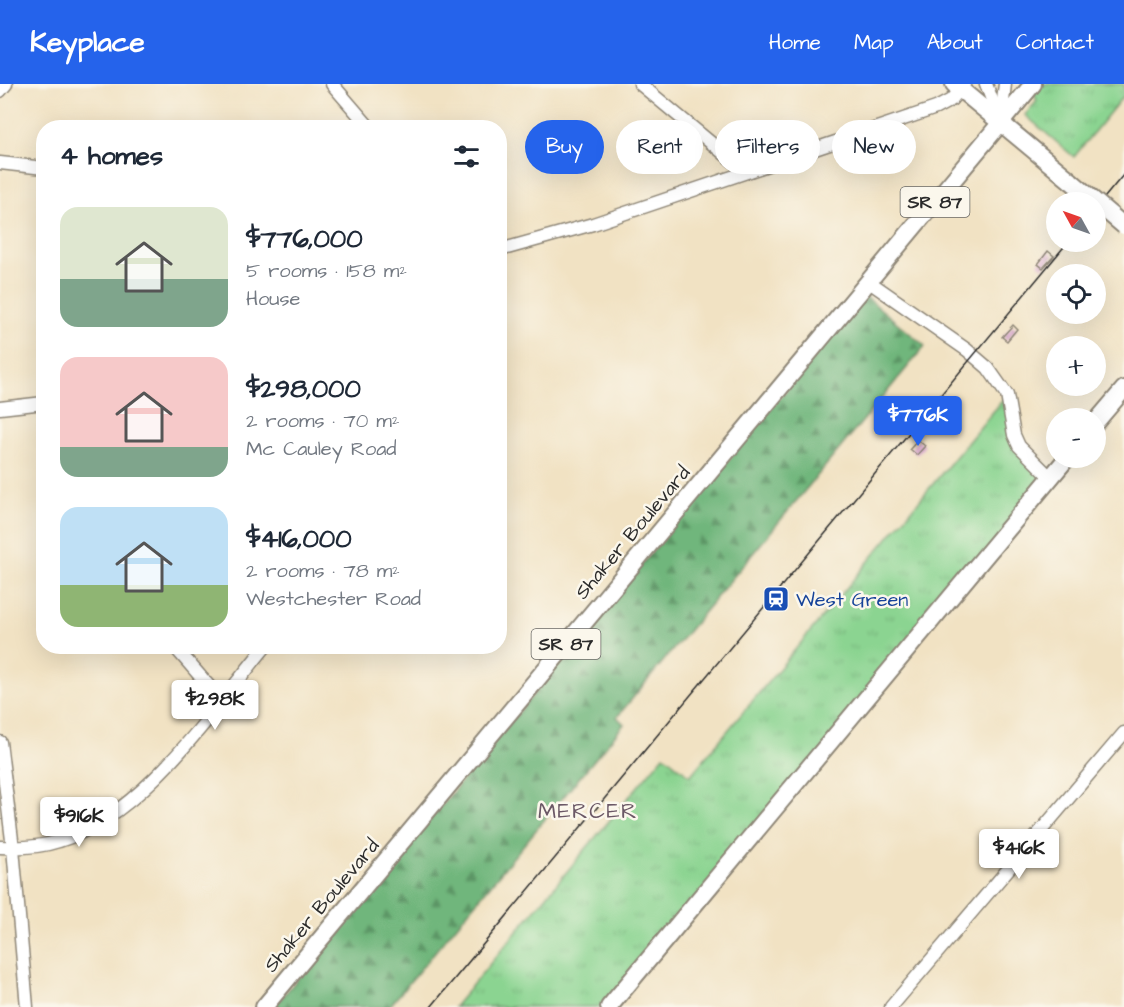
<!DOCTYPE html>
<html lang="en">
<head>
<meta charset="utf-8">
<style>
	:root { --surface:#fff; --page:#f6f6f7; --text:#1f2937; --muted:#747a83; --accent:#2563eb }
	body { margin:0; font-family:"Architects Daughter",sans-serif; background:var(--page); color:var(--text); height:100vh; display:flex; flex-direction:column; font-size:22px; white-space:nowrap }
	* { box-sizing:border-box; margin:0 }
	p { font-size:20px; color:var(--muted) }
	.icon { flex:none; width:33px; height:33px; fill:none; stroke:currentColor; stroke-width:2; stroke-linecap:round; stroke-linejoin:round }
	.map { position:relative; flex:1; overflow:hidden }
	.panel { position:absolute; left:36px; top:36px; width:471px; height:534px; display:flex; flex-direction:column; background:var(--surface); border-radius:24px; box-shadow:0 6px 24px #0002 }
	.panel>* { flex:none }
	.guide { position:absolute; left:525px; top:36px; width:508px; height:54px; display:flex; gap:12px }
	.needle { width:39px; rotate:310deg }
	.tools { position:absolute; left:1046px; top:108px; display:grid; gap:12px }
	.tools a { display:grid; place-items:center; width:60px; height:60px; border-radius:50%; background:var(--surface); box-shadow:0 6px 24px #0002; font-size:30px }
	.price { position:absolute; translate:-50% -51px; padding:0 14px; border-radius:6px; background:#fff; color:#222; font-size:20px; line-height:39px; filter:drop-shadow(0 2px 3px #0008) }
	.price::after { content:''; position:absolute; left:50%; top:36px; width:18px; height:14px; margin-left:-9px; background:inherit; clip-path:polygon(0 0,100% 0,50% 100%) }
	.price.on { background:var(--accent); color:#fff }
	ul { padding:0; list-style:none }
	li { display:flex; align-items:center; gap:18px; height:150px; padding:0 24px }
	li span { display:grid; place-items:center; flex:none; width:168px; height:120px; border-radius:18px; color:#555 }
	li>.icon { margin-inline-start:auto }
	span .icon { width:72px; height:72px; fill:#fffc; stroke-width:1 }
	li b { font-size:26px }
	h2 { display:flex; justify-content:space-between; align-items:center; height:72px; padding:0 24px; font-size:26px }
	.chip { padding:0 21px; border-radius:27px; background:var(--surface); box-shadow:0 6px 24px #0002; font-size:21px; line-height:54px }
	.chip.on { background:var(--accent); color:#fff }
	header { display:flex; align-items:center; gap:36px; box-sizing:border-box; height:84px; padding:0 30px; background:var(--accent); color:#fff }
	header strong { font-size:28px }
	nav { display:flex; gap:33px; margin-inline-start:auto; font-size:21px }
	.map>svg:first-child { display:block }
	.forest { fill:url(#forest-firs); stroke:#4e7053; stroke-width:1.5 }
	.park { fill:url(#park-tufts); stroke:#5b805e; stroke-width:1.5 }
	.building { fill:url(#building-cross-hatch) }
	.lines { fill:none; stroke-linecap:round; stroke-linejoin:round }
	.minor-casing { stroke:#8e8677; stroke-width:15 }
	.major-casing { stroke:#8e8677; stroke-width:20 }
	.minor { stroke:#fff; stroke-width:12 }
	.major { stroke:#fff; stroke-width:16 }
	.tram { stroke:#2b2b2b; stroke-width:1.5 }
	.major-bridge-casing { stroke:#8e8677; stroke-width:20; stroke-linecap:butt }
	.major-bridge { stroke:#fff; stroke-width:16 }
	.labels { text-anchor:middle; stroke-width:5; stroke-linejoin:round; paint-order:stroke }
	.shield { fill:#fbf7ec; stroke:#696865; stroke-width:1.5 }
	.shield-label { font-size:18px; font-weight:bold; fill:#2b2b2b }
	.street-label { font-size:20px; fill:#2b2b2b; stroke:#fbf7ec }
	.transit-label { font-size:20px; fill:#164399; stroke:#fbf7ec; text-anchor:start }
	.quarter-label { font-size:22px; letter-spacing:1.5px; fill:#6b5866; stroke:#fbf7ec }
</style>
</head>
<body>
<header>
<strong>Keyplace</strong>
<nav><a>Home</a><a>Map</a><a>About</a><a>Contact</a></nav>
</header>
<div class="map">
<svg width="1124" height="923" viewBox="0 0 1124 923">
	<defs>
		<pattern id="forest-firs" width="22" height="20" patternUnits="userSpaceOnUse" patternTransform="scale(1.5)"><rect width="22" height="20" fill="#70b67b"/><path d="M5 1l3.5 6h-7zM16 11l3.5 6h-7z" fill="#5c9465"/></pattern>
		<pattern id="park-tufts" width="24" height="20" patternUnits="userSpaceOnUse" patternTransform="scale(1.5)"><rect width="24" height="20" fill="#8bd491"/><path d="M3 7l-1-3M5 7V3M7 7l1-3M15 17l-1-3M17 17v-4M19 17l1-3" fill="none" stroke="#78b67d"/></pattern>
		<pattern id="building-cross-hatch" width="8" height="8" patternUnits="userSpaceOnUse" patternTransform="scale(1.5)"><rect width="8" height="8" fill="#e1add4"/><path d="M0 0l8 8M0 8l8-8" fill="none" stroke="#c195b6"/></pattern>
	</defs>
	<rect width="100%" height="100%" fill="#fbf7ec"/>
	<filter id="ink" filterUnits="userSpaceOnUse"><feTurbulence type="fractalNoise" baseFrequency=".0167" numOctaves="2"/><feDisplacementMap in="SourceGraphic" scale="12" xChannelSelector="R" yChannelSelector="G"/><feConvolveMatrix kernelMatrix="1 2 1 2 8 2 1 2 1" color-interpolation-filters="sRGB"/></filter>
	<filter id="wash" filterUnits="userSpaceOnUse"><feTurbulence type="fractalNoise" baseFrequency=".008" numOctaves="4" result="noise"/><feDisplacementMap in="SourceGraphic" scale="24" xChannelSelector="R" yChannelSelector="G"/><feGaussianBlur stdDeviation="1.35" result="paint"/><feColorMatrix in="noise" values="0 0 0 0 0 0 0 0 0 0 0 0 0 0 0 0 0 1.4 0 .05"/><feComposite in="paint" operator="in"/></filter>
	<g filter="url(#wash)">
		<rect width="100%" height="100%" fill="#f1e2c3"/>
		<polygon class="forest" points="865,212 925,262 617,633 624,640 389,923 274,923"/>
		<g class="park">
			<polygon points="1033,0 1124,0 1124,11 1074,73 1025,31 1037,17 1031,2"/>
			<polygon points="1007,311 1014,351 1050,393 609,923 454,923 664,671 690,692"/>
		</g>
		<g id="blocks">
			<g class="building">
				<polygon points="1048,167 1054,172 1043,184 1038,180"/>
				<polygon points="1013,241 1017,245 1007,257 1002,253"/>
				<polygon points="918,356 925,362 917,371 910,365"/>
			</g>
		</g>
	</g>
	<g filter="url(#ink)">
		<use href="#blocks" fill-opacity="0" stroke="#8e8677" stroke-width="1.5"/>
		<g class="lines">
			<defs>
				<g id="minor">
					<polyline points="332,0 370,44"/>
					<polyline points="640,0 745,87"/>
					<polyline points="986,0 1000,37"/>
					<polyline points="0,7 6,0"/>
					<polyline points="1001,34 1005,0"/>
					<polyline points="0,79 44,84"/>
					<polyline points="500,166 593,140 936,24 951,16 964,0"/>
					<polyline points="868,197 967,266 988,284 1007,311 1014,351 1019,362 1050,393"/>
					<polyline points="0,324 44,319"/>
					<polyline points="174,562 221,616"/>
					<polyline points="0,658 13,764 27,923"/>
					<path d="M0,763C18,764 41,763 59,757C144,731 211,628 266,562"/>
					<polyline points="891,923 1124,649"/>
				</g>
				<g id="major">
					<polyline points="954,0 1071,97"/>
					<polyline points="1095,339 1124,305"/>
					<polyline points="264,923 1033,0"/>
					<polyline points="609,923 1067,374"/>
				</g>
			</defs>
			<use href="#minor" class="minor-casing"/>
			<use href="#major" class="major-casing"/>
			<use href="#minor" class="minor"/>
			<use href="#major" class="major"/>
			<g class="tram">
				<polyline points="1095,125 1124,90"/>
				<polyline points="1095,138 1110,120"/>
				<polyline points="431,923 1068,158"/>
			</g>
			<defs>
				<polyline id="major-bridge" points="1071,97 1124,142"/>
			</defs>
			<use href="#major-bridge" class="major-bridge-casing"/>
			<use href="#major-bridge" class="major-bridge"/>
		</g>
	</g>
	<defs>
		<symbol id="station-square" viewBox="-11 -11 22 22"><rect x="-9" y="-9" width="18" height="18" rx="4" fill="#1a4fb4" stroke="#fbf7ec"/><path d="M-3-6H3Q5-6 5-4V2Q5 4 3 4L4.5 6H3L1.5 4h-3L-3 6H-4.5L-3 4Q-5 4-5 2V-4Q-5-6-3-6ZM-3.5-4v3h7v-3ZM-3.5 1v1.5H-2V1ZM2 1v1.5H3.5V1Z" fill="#fff"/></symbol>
	</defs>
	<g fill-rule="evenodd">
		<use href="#station-square" x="761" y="500" width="30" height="30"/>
	</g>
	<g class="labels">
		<g class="shield">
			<rect x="900.5" y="103" width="69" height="30" rx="4.5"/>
			<rect x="531.5" y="545" width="69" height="30" rx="4.5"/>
		</g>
		<g class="shield-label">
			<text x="935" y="124">SR 87</text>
			<text x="566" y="566">SR 87</text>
		</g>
		<g class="street-label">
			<text transform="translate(632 448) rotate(-50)" y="7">Shaker Boulevard</text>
			<text transform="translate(321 821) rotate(-50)" y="7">Shaker Boulevard</text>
		</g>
		<g class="transit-label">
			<text x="796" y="522">West Green</text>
		</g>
		<g class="quarter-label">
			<text x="588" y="734">MERCER</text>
		</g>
	</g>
</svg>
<div class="tools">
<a><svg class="needle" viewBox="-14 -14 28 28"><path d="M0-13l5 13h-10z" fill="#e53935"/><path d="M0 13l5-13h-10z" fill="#747a83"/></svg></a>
<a><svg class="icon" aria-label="locate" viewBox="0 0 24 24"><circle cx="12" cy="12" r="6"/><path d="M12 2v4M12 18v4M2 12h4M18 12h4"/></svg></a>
<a>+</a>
<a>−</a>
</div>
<b class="price on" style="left:918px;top:363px">$776K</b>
<b class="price" style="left:215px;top:647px">$298K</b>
<b class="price" style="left:79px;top:764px">$916K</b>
<b class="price" style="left:1019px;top:796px">$416K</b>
<div class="guide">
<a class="chip on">Buy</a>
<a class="chip">Rent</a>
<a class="chip">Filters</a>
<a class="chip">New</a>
</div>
<section class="panel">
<h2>4 homes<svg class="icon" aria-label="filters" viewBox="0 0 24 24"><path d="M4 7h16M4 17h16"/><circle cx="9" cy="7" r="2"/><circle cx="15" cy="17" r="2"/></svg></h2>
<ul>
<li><span style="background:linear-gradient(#dfe7d0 60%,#7fa58c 0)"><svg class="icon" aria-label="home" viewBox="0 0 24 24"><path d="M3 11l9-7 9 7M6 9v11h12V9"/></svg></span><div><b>$776,000</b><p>5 rooms · 158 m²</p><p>House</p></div></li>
<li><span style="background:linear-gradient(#f6c9c9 75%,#7fa58c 0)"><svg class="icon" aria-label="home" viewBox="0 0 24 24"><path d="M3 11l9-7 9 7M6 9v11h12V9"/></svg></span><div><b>$298,000</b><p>2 rooms · 70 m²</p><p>Mc Cauley Road</p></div></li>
<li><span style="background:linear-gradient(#bfe0f5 65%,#8fb573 0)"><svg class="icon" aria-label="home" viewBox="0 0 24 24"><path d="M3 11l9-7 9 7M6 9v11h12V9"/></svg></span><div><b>$416,000</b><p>2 rooms · 78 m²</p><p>Westchester Road</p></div></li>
</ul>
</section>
</div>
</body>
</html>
